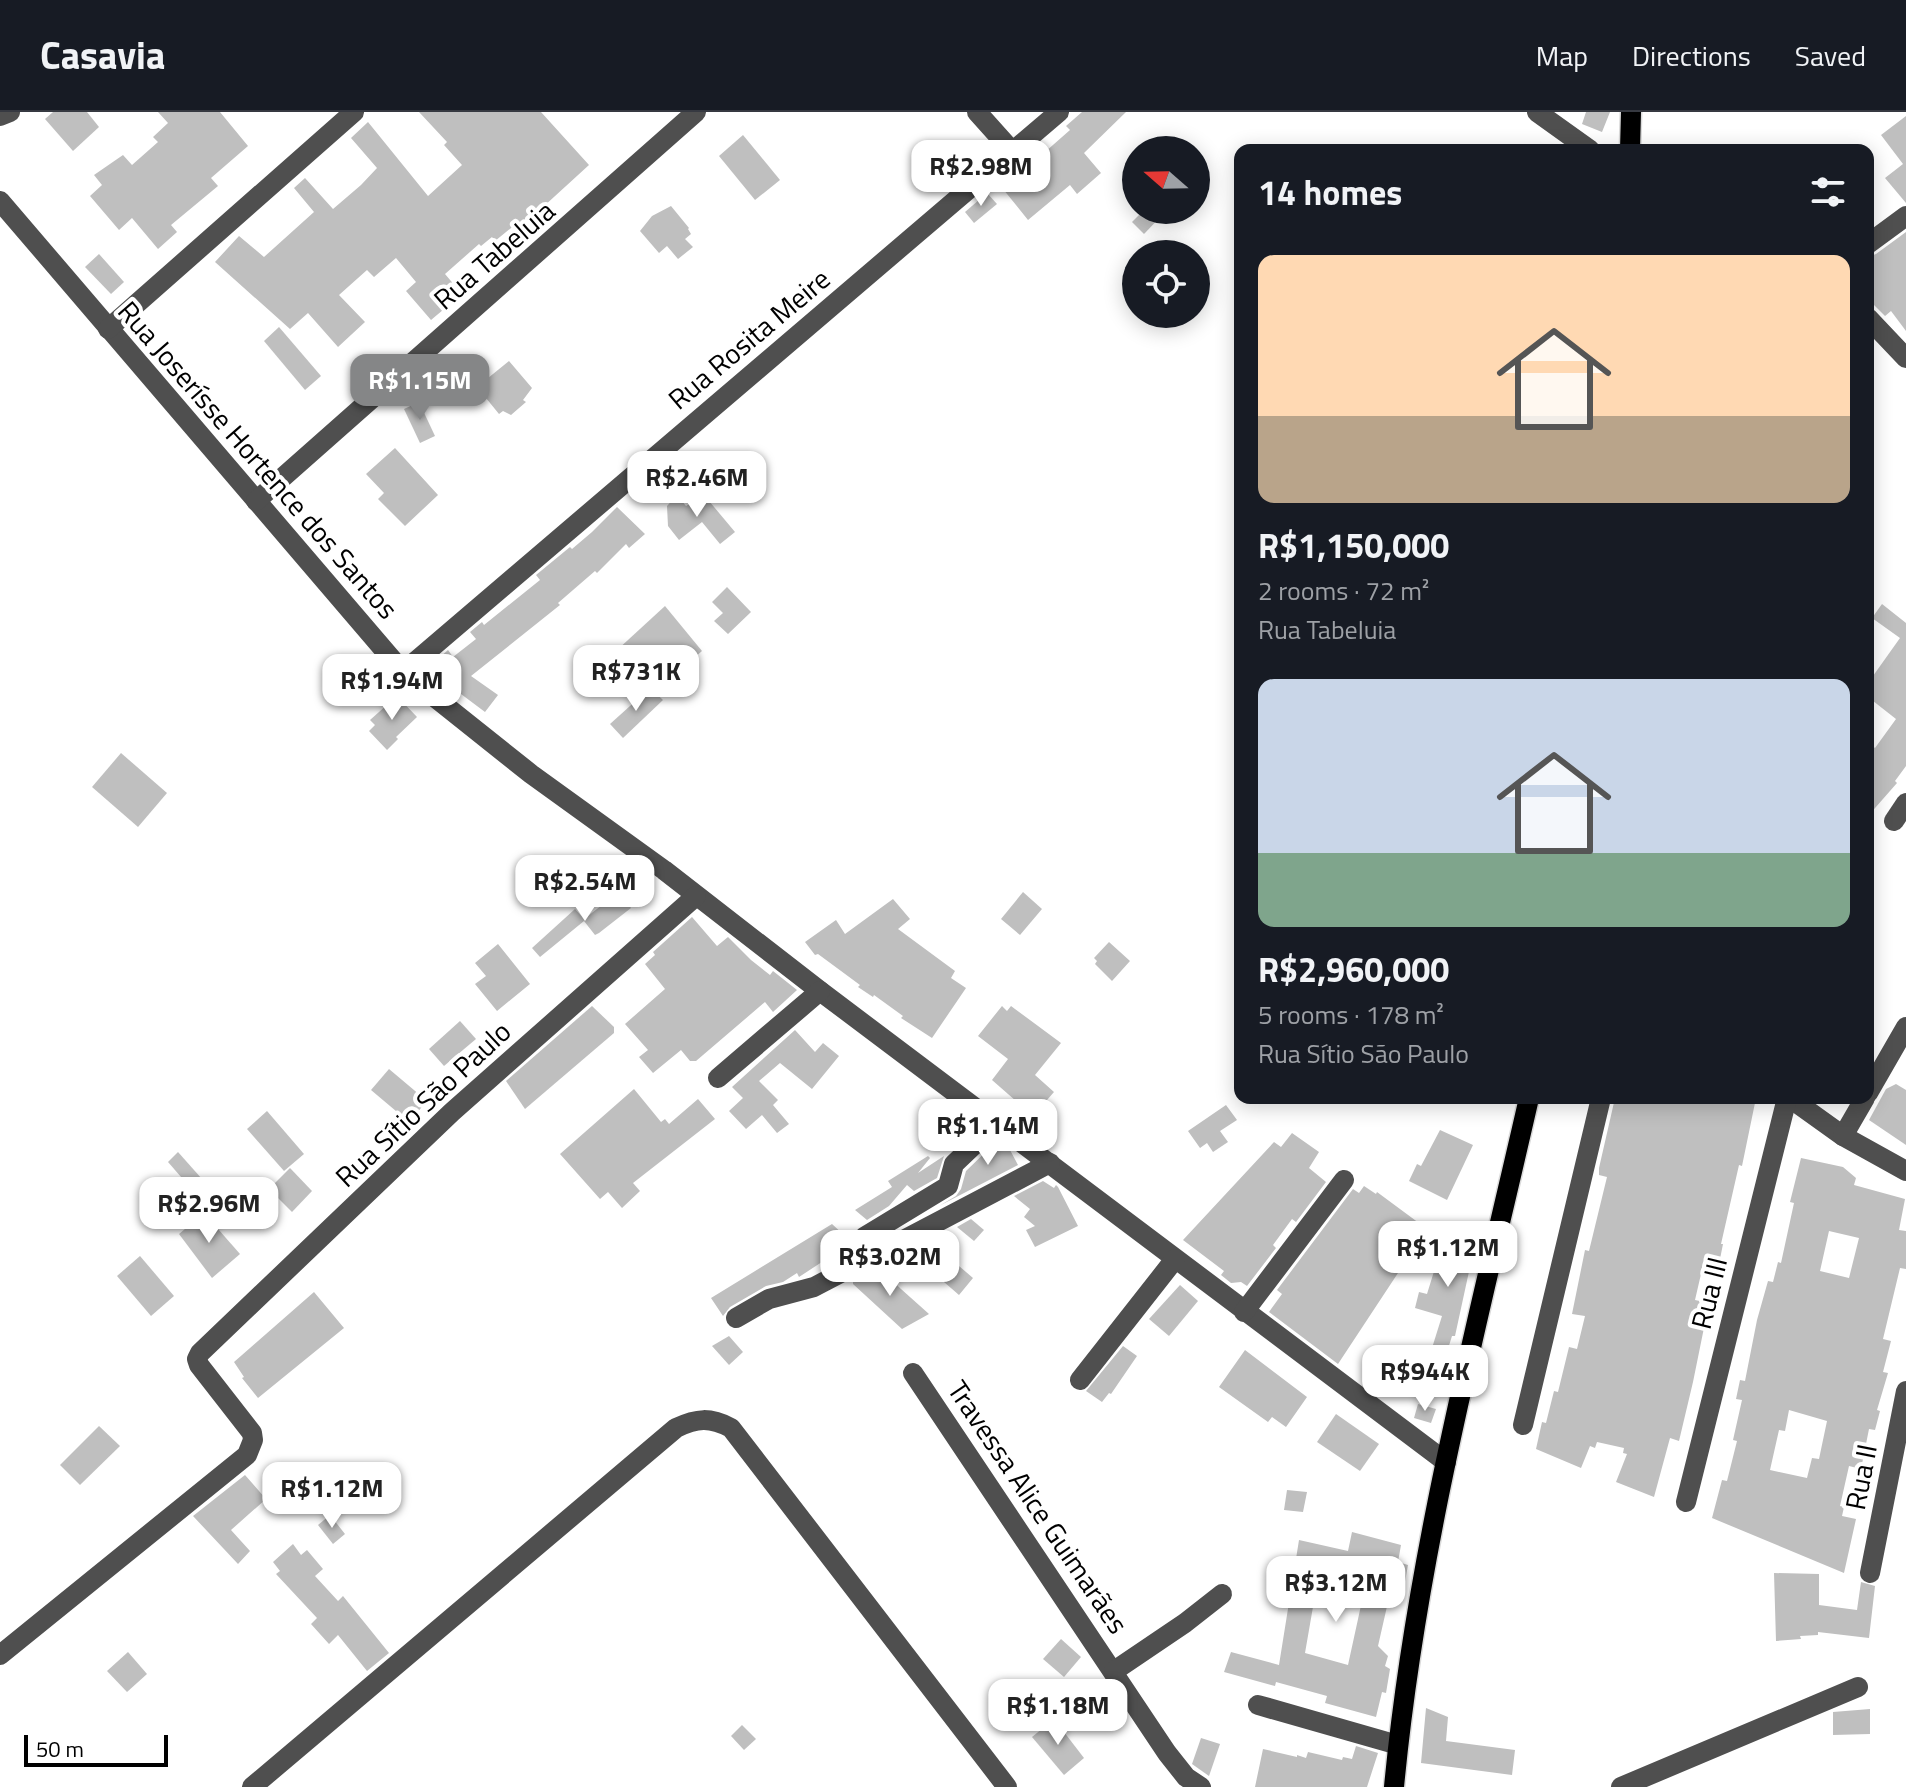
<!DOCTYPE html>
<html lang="en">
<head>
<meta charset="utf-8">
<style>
	:root { --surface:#171b24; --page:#242831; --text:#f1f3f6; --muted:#9ea1a6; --line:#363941; --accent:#858687 }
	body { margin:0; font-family:"Titillium Web",sans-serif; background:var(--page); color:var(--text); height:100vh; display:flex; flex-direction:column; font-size:30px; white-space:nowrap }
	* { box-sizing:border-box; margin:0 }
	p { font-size:26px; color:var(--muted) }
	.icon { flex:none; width:44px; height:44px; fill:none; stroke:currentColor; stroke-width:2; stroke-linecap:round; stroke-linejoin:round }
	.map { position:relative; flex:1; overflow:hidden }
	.panel { position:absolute; left:1234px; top:32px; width:640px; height:960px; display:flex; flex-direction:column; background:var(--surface); border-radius:16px; box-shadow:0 4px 20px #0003 }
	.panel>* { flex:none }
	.needle { width:52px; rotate:290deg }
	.controls { position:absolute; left:1122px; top:24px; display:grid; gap:16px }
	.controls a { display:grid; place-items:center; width:88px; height:88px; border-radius:50%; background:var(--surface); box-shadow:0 4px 20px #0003; font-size:40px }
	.scale { position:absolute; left:24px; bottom:20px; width:144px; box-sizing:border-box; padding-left:8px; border:4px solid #000; border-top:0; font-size:22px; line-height:28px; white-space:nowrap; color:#000; -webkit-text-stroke:6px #fff; paint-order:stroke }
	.price { position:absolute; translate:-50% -68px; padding:0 18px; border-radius:16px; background:#fff; color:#222; font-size:26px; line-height:52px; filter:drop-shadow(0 2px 4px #0008) }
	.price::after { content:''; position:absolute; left:50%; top:48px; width:24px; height:18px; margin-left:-12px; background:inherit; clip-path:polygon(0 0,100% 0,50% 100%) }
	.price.current { background:var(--accent); color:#fff }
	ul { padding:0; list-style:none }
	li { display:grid; align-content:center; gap:16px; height:424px; padding:0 24px }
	li span { display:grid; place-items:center; height:248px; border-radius:16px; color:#555 }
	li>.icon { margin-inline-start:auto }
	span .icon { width:144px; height:144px; fill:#fffc; stroke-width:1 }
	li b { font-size:34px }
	h2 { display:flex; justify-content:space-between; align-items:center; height:96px; padding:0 24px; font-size:34px }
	header { display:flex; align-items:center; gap:48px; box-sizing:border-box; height:112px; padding:0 40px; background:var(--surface); border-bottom:2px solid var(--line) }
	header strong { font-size:38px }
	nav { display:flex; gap:44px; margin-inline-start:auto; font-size:28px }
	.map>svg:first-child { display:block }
	.building { fill:#bfbfbf; fill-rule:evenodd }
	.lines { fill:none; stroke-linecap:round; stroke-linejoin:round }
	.major-casing { stroke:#dbdbdb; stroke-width:23 }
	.minor { stroke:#4f4f4f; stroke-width:20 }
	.major { stroke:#000; stroke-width:20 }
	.labels { text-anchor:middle; stroke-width:8; stroke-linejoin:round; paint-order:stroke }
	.street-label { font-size:28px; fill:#000; stroke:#fff }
</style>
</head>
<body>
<header>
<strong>Casavia</strong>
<nav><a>Map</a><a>Directions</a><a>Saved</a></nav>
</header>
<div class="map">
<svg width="1906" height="1675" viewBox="0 0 1906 1675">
	<rect width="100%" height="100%" fill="#fff"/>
	<g class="building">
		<polygon points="53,0 87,0 99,15 73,39 45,7"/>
		<polygon points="158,0 220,0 248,34 211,66 218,74 171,113 177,120 158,137 132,106 119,118 90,84 102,73 94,63 123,43 132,53 158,30 153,25 168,11"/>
		<polygon points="419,0 541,0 589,53 520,116 516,112 495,129 492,125 481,134 479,132 445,162 462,182 431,208 406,179 416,170 396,146 374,165 367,158 339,183 365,210 338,235 308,201 290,217 215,150 239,124 264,145 314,100 294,76 305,66 333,97 361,73 377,56 351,26 368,10 428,84 462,53 444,33 447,30"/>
		<polygon points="1082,0 1126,0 1084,41 1101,61 1077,82 1070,73 1028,108 1003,77 1070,18 1066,14"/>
		<polygon points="1586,0 1610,0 1602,20 1582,12"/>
		<polygon points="1906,4 1906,91 1885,66 1903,52 1881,23"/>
		<polygon points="743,23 780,68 755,88 719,44"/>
		<polygon points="987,81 997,92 974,111 965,100"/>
		<polygon points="671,94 689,116 688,117 691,122 685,127 693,135 678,147 667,134 659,141 640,119 652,104"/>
		<polygon points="1144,98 1167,98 1144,122 1132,110"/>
		<polygon points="1906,120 1906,219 1891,199 1885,204 1868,187 1868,145 1876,142"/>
		<polygon points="99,142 124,170 111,182 85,155"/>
		<polygon points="279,215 321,264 305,278 264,229"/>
		<polygon points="509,249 532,276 523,288 526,290 511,303 503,299 499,302 477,275"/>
		<polygon points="419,290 435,324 420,331 404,297"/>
		<polygon points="395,336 438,383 405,414 378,387 384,381 366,362"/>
		<polygon points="677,383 686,394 704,383 735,420 720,432 702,410 679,428 668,414 667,394"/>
		<polygon points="617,395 645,422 629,436 626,432 597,461 595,459 558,491 560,493 471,564 498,583 485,600 449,573 443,565 441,567 430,554 448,538 453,545 476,527 470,520 482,510 484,513 540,468 536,463 570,435 572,437 592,420"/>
		<polygon points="727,475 751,500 728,522 714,509 723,501 712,490"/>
		<polygon points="1882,492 1906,511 1906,654 1895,669 1897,671 1868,704 1868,630 1875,636 1896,607 1868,585 1868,571 1900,526 1872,506"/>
		<polygon points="665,494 702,539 655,580 616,539"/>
		<polygon points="650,576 663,588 623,626 610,612"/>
		<polygon points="397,584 417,605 396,625 398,627 387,638 369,619 375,613 370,608"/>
		<polygon points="121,641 167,681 138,715 92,675"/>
		<polygon points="619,780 631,796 599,821 595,823 584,809 540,845 532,836 575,797 584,807"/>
		<polygon points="1023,780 1042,797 1020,823 1001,807"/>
		<polygon points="893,787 910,807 898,817 955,859 951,866 966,876 932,926 901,906 903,904 874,883 873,885 858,875 860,873 818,842 815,843 805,830 836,808 845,822"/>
		<polygon points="692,805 717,834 728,825 751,848 770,863 773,859 797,878 773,900 765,890 696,949 690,949 681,938 653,961 639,945 648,938 625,912 665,877 645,852 655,843 653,840"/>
		<polygon points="1109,830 1130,849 1112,869 1095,852 1097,849 1094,846"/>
		<polygon points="498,832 530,872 497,899 475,872 486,864 475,851"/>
		<polygon points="592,894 614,915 614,921 525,997 506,969"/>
		<polygon points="1002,894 1007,899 1011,894 1061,931 1035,963 1054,980 1033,1004 992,968 1008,947 978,924"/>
		<polygon points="460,909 476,927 444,954 429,937"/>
		<polygon points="795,918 815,940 823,931 839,944 812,977 780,951 759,969 778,988 773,993 789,1012 777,1021 762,1003 746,1017 729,999 743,986 732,975"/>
		<polygon points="389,957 427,989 409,1010 371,978"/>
		<polygon points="1896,972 1906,978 1906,1033 1869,1008 1886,977"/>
		<polygon points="634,977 661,1010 665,1007 669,1012 698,987 715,1007 633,1071 640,1079 622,1096 608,1080 600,1087 560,1042"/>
		<polygon points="1615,986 1756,986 1742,1054 1739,1053 1721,1132 1723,1132 1719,1152 1704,1149 1695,1188 1709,1191 1693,1270 1679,1329 1670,1326 1654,1385 1616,1370 1627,1342 1623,1341 1624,1336 1597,1330 1595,1336 1590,1334 1581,1356 1536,1337 1542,1310 1546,1311 1554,1279 1558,1280 1569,1235 1577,1237 1585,1204 1572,1202 1585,1138 1589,1139 1607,1065 1599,1063 1599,1056"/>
		<polygon points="1226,993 1237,1008 1220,1019 1228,1030 1213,1040 1207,1031 1200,1036 1188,1019"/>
		<polygon points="267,999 304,1042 284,1059 247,1017"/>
		<polygon points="1440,1018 1473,1033 1447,1088 1409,1069 1417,1052 1421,1054"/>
		<polygon points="1292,1021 1319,1040 1309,1056 1326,1070 1296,1110 1292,1107 1273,1133 1276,1136 1247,1174 1241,1170 1231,1171 1221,1163 1224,1159 1183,1128 1274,1030 1281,1035"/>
		<polygon points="997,1029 1010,1038 1018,1053 939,1094 956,1084 961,1077 966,1059"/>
		<polygon points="178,1040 226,1094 215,1104 168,1050"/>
		<polygon points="928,1044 930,1046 918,1061 944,1044 937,1066 914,1079 907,1073 889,1094 867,1108 855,1098 892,1075 888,1069"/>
		<path d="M1801,1046L1843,1055L1856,1066L1854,1073L1905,1087L1899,1118L1906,1119V1157L1900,1156L1883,1227L1891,1229L1883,1260L1888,1261L1877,1298L1880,1299L1875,1318L1869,1317L1861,1357L1849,1354L1840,1394L1844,1395L1842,1404L1856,1407L1844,1461L1712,1406L1722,1368L1727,1369L1737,1329L1733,1328L1742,1288L1736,1287L1740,1268L1745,1269L1757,1208L1768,1169L1773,1170L1778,1150L1781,1151L1794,1091L1790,1090ZM1829,1119L1859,1126L1849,1166L1820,1159ZM1789,1298L1827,1309L1819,1347L1812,1346L1807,1366L1770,1358L1779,1318L1785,1319Z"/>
		<polygon points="290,1056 312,1079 292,1100 269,1077"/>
		<polygon points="1043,1069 1054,1076 1056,1073 1058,1075 1078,1114 1035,1135 1026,1118 1035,1114 1024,1105 1030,1097 1014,1084"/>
		<polygon points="1364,1074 1376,1082 1377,1080 1427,1117 1338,1252 1269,1200 1282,1182 1277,1178 1353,1077 1359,1081"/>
		<polygon points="204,1101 240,1142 212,1166 179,1122"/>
		<polygon points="971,1107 984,1118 974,1129 957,1115"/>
		<polygon points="832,1112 859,1137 833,1150 828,1146 799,1165 797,1161 783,1170 766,1174 730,1195 723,1204 711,1186"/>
		<polygon points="1445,1124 1472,1130 1471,1139 1473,1141 1455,1224 1452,1224 1447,1240 1432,1236 1442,1204 1415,1196 1419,1180 1427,1182"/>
		<polygon points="931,1130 973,1166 959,1183 929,1157 926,1160 915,1150"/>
		<polygon points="140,1144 174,1184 151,1204 117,1164"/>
		<polygon points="879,1156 901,1177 929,1202 902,1217 853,1172 853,1169"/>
		<polygon points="1180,1173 1198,1189 1169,1224 1149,1207"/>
		<polygon points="314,1180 344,1216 258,1286 242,1266 244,1265 234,1250"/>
		<polygon points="729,1224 743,1240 729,1253 712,1234"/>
		<polygon points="1123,1234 1137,1244 1111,1282 1109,1281 1102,1290 1086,1279"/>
		<polygon points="1245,1238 1307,1285 1286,1315 1272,1305 1268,1310 1219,1275"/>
		<polygon points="1408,1248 1425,1257 1422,1263 1429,1267 1420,1287 1388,1269 1399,1250 1406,1253"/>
		<polygon points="1418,1292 1436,1297 1431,1311 1414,1306"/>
		<polygon points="1336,1302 1379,1332 1360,1359 1317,1330"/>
		<polygon points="99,1314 120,1334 80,1373 60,1353"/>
		<polygon points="245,1363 266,1387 231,1418 250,1439 238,1452 193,1404"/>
		<polygon points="1287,1378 1307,1380 1303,1400 1284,1398"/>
		<polygon points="330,1403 345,1422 333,1432 318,1413"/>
		<path d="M1352,1420L1401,1433L1398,1450L1408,1453L1402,1486L1388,1490L1378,1534L1388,1544L1385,1554L1390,1557L1386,1581L1382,1580L1376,1605L1325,1591L1327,1584L1276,1570L1275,1574L1224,1560L1231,1540L1279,1553L1299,1428L1348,1439ZM1318,1466L1365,1475L1348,1553L1305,1541Z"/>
		<polygon points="293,1432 301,1443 307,1438 323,1457 315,1464 338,1489 343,1484 389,1541 367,1559 338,1523 329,1532 311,1512 317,1506 276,1462 280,1459 273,1450"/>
		<polygon points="1774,1461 1819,1462 1819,1493 1857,1498 1861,1470 1875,1474 1869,1526 1818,1520 1818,1523 1800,1524 1801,1527 1776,1529"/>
		<polygon points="1061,1527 1081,1545 1064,1565 1043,1547"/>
		<polygon points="128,1540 147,1562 127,1580 107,1559"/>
		<polygon points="1426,1596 1448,1605 1446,1629 1515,1638 1512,1663 1421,1651"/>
		<polygon points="1870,1597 1870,1622 1833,1623 1833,1600"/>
		<polygon points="1054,1607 1084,1646 1064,1663 1032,1625"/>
		<polygon points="742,1613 756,1627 744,1638 731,1624"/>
		<polygon points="1201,1626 1220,1632 1209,1664 1192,1652"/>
		<polygon points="1356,1634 1378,1641 1367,1675 1255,1675 1263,1637 1297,1645 1297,1643 1306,1646 1308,1640 1342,1648 1343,1645 1352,1647"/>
	</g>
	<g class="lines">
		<defs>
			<g id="major">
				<polyline points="1630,38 1631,0"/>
				<path d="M1394,1675C1416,1442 1477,1214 1529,986"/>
			</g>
		</defs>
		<use href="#major" class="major-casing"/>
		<g class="minor">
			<polyline points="977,0 1012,39"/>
			<polyline points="1537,0 1590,38"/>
			<polyline points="0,4 10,0"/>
			<polyline points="0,89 403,560 531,662 664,758 820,879 1446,1350"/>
			<polyline points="1868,132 1906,104"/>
			<polyline points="1868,206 1906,246"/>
			<polyline points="108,217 354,0"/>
			<polyline points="256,389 696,0"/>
			<polyline points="403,560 1059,0"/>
			<polyline points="1894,709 1906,691"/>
			<polyline points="718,966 820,879"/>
			<polyline points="1868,981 1906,915"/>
			<polyline points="1790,986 1843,1024 1906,1059"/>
			<polyline points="1843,1024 1865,986"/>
			<polyline points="864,1125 948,1074 954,1052 997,1011"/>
			<polyline points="1244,1200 1344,1068"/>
			<polyline points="736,1206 769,1187 814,1175 1050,1051"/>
			<polyline points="913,1261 1167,1641 1186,1665 1201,1675"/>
			<polyline points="1080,1268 1175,1147"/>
			<polyline points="1523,1313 1601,986"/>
			<polyline points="1686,1390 1787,986"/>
			<polyline points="1870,1461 1906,1279"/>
			<polyline points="0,1543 247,1343 253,1328 252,1321 199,1253 197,1247 200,1241 452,1000 696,784"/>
			<polyline points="1114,1559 1185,1511 1222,1482"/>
			<polyline points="1258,1593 1398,1633"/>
			<path d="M252,1675L676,1316C697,1306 710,1305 731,1316L1007,1675"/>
			<polyline points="1621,1675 1858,1575"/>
		</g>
		<use href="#major" class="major"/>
	</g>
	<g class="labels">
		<g class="street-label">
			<text transform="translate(494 143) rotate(-41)" y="10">Rua Tabeluia</text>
			<text transform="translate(749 227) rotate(-40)" y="10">Rua Rosita Meire</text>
			<text transform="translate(258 348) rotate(49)" y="10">Rua Joserísse Hortence dos Santos</text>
			<text transform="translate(423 992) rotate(-43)" y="10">Rua Sítio São Paulo</text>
			<text transform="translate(1709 1181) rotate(-76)" y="10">Rua III</text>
			<text transform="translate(1861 1365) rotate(-79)" y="10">Rua II</text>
			<text transform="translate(1038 1395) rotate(56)" y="10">Travessa Alice Guimarães</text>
		</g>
	</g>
</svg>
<div class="controls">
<a><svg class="needle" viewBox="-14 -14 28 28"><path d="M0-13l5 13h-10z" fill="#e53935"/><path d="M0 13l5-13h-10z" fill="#9ea1a6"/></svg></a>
<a><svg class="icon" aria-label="locate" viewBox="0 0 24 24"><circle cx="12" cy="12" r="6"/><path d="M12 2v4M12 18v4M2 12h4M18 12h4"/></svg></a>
</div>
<div class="scale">50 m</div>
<b class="price" style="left:981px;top:96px">R$2.98M</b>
<b class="price current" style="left:420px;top:310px">R$1.15M</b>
<b class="price" style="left:697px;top:407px">R$2.46M</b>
<b class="price" style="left:636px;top:601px">R$731K</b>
<b class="price" style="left:392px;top:610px">R$1.94M</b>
<b class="price" style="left:585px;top:811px">R$2.54M</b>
<b class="price" style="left:988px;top:1055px">R$1.14M</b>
<b class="price" style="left:209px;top:1133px">R$2.96M</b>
<b class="price" style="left:1448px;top:1177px">R$1.12M</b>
<b class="price" style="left:890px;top:1186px">R$3.02M</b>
<b class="price" style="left:1425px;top:1301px">R$944K</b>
<b class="price" style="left:332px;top:1418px">R$1.12M</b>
<b class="price" style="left:1336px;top:1512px">R$3.12M</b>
<b class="price" style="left:1058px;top:1635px">R$1.18M</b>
<section class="panel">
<h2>14 homes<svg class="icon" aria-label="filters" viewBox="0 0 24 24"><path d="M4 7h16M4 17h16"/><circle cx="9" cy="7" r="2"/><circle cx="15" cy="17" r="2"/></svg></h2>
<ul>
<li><span style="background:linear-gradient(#ffd9b3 65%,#b9a48a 0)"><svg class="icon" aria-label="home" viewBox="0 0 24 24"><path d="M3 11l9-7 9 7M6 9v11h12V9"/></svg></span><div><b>R$1,150,000</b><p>2 rooms · 72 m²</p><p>Rua Tabeluia</p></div></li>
<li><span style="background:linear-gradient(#c9d6e8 70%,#7fa58c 0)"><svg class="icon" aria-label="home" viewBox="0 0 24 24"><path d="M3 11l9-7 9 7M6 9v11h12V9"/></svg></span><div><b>R$2,960,000</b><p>5 rooms · 178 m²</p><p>Rua Sítio São Paulo</p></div></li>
</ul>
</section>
</div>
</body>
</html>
